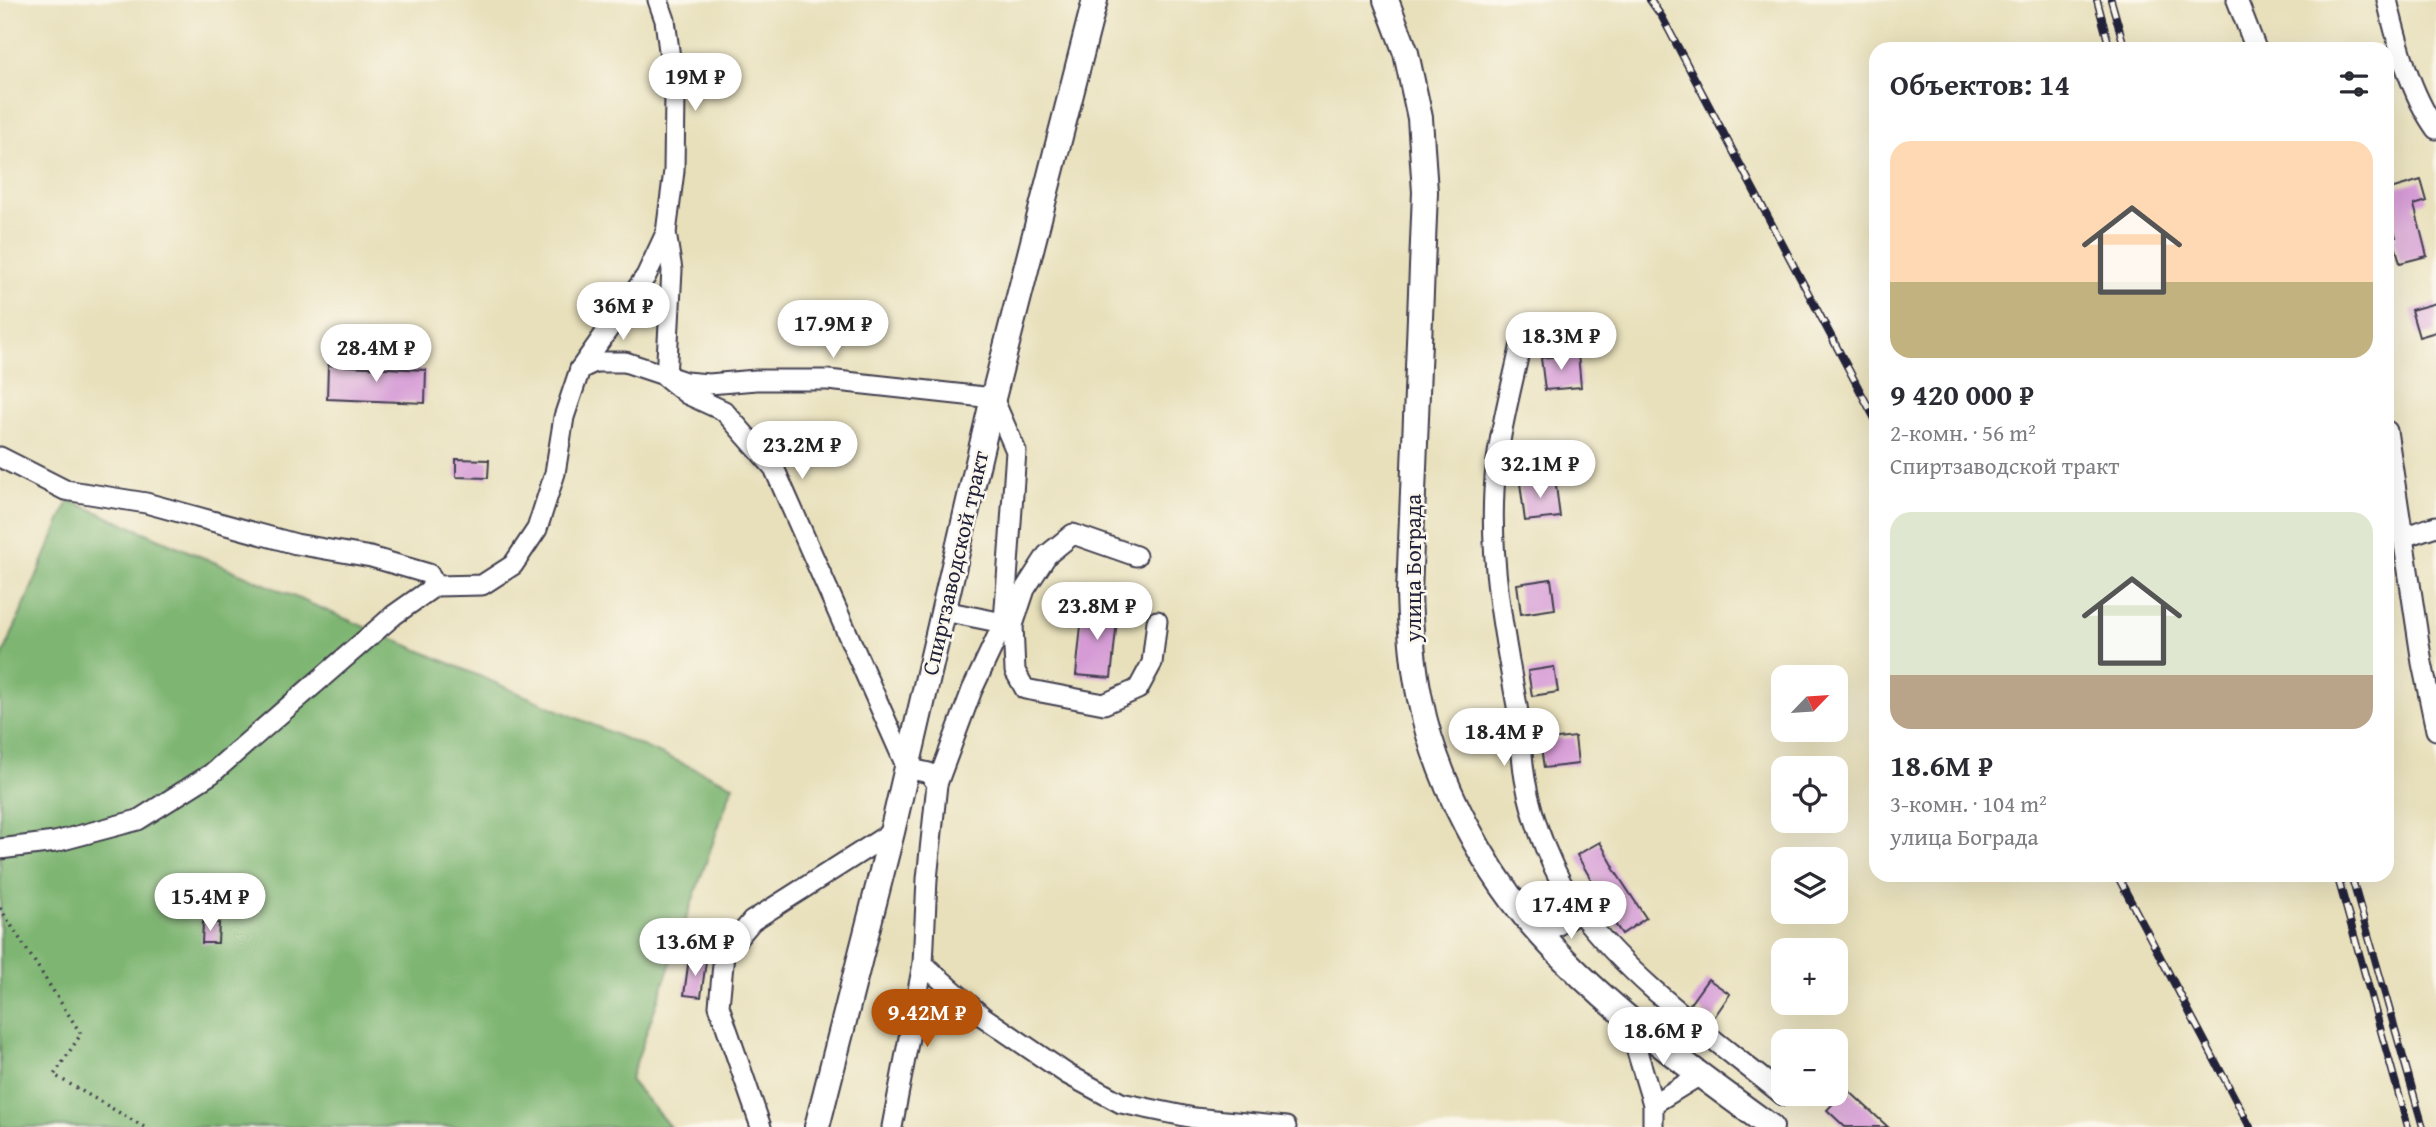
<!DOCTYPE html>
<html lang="ru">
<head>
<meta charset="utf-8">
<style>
	:root { --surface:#fff; --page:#f2f2f3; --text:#2b2b33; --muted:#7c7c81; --accent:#b45309 }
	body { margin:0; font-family:"Gentium Book Plus",serif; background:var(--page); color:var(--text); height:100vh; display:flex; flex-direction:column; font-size:26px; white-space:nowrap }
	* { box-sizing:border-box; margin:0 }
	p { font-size:23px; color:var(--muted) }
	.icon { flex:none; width:38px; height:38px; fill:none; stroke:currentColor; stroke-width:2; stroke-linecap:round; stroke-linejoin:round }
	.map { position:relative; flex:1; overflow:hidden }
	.details { position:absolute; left:1869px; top:42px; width:525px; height:840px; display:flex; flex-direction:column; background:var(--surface); border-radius:21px; box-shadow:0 7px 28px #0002 }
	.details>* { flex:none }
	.needle { width:46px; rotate:65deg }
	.controls { position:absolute; left:1771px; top:665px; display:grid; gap:14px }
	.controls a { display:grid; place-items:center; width:77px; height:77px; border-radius:14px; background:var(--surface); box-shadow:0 7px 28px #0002; font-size:35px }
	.price { position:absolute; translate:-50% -60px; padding:0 16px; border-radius:24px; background:#fff; color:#222; font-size:23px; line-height:46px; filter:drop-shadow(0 2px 4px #0008) }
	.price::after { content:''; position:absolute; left:50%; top:42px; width:21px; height:16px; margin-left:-10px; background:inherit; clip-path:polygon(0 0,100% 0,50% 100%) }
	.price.active { background:var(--accent); color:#fff }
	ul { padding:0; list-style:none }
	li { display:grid; align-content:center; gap:14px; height:371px; padding:0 21px }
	li span { display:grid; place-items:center; height:217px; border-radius:21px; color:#555 }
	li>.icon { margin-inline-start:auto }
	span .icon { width:126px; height:126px; fill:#fffc; stroke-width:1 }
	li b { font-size:30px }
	h2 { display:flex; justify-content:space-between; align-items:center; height:84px; padding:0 21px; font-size:30px }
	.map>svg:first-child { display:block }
	.forest { fill:#7eb572; stroke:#506c56; stroke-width:2 }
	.building { fill:#d69bd6 }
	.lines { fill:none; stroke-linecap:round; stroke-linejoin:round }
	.minor-casing { stroke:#403e4e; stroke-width:23 }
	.major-casing { stroke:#403e4e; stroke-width:28 }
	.path { stroke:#403e4e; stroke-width:3.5; stroke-dasharray:2 5; stroke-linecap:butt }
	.minor { stroke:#fff; stroke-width:19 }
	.major { stroke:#fff; stroke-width:24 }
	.rail-casing { stroke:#22223b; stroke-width:8 }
	.rail { stroke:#fbf7ec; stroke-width:5; stroke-dasharray:16; stroke-linecap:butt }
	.labels { text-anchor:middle; stroke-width:5; stroke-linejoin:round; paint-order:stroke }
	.street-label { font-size:23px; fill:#22223b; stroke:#fbf7ec }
</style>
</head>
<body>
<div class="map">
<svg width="2436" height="1127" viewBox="0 0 2436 1127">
	<rect width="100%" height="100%" fill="#fbf7ec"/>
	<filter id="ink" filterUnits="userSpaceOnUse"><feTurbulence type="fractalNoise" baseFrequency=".0143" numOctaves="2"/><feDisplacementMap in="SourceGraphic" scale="14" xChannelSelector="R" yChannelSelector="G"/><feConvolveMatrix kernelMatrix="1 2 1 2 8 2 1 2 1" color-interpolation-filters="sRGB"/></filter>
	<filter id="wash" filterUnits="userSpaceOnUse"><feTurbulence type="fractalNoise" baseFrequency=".00686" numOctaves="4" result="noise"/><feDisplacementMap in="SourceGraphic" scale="28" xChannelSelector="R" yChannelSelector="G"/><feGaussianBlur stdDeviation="1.57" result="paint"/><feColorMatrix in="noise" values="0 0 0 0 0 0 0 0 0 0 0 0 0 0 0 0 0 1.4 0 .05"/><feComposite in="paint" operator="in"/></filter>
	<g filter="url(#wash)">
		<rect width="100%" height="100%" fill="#e8e0bb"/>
		<polygon class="forest" points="69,500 733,785 630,1080 670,1127 0,1127 0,662"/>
		<g id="blocks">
			<g class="building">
				<polygon points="2421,180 2427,201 2414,205 2427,256 2400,263 2393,237 2396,237 2387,207 2387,190"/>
				<polygon points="2436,303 2436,332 2419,337 2411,310"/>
				<polygon points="1578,354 1581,387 1545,390 1541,358"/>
				<polygon points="328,365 426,370 425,403 327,399"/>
				<polygon points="456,459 489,460 488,478 456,477"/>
				<polygon points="1555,478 1560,517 1525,521 1520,483"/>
				<polygon points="1551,579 1555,609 1521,614 1517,584"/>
				<polygon points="1083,606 1118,610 1111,678 1076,675"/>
				<polygon points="1554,667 1558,692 1532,696 1528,671"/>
				<polygon points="1575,737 1578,764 1544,768 1540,741"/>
				<polygon points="1600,842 1614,867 1613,868 1646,918 1622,934 1602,905 1605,904 1577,855"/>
				<polygon points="203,922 219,923 218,943 202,943"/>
				<polygon points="689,958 706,961 701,997 684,995"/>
				<polygon points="1708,979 1730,994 1713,1019 1690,1004"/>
				<polygon points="1847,1089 1888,1127 1845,1127 1827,1110"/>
			</g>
		</g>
	</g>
	<g filter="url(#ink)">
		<use href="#blocks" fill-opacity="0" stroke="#403e4e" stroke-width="2"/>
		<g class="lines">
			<defs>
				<g id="minor">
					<polyline points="658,0 665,20 675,96 674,171 666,233 672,270 666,377 687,394 724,411 774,468 907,768 929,773 937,784 927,879 923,964 982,1016 1067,1074 1121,1103 1194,1118 1286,1127"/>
					<polyline points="2237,0 2256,49"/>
					<path d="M2387,0C2397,42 2411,95 2436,129"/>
					<path d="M1524,330C1513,383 1497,437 1494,491C1490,564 1504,634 1517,706C1521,730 1521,755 1525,779C1532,821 1554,877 1579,911C1635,984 1712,1037 1783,1095"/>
					<polyline points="580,369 595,362 625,362 685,382 709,384 756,380 828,380 993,398 1016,451 1004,622 972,690 937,784"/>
					<polyline points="2387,431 2422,663 2436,730"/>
					<polyline points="0,457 65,490 146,503 296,544 371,557 429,574 435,586"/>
					<polyline points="2403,537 2436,526"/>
					<polyline points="1136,556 1073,534 1047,555 1025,589 1013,625 1015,671 1025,689 1104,704 1138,689 1152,663 1157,621"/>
					<polyline points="944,611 1013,625"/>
					<polyline points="0,849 55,842 138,820 211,774 394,615 435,586 482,585 513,565 537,529 555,473 564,417 580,369 646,276 666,233"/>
					<polyline points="1541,935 1580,912"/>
					<polyline points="1626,1015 1653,1104 1653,1127"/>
					<polyline points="1653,1104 1700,1075"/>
					<polyline points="761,1127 719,1006 724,954 752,921 892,832"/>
					<polyline points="892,1127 923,964"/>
				</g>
				<g id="major">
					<path d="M1386,0L1406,53L1420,118L1425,192L1409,593C1410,628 1413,665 1420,699C1436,781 1486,875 1543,937C1609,1010 1691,1069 1771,1127"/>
					<polyline points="817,1127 892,832 993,398 1095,0"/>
				</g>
			</defs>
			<use href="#minor" class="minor-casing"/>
			<use href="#major" class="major-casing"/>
			<polyline class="path" points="0,908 81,1034 54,1075 144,1127"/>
			<use href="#minor" class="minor"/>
			<use href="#major" class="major"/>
			<defs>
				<g id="rail">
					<polyline points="1650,0 1662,17 1876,421"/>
					<polyline points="2097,0 2110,49"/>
					<polyline points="2111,0 2125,49"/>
					<polyline points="2117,875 2250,1127"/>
					<polyline points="2337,875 2408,1127"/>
					<polyline points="2351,875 2423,1127"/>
				</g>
			</defs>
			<use href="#rail" class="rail-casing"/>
			<use href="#rail" class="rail"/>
		</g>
	</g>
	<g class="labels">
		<g class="street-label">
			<text transform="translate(955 563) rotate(-77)" y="8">Спиртзаводской тракт</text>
			<text transform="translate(1413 568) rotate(-90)" y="8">улица Бограда</text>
		</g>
	</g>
</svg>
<div class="controls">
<a><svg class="needle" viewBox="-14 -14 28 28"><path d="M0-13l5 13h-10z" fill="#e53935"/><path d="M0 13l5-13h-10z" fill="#7c7c81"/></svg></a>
<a><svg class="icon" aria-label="locate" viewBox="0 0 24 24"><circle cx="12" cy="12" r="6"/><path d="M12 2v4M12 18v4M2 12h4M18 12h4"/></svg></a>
<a><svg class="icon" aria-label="layers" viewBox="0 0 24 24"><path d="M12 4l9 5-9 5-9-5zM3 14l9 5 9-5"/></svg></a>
<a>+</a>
<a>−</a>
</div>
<b class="price" style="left:695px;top:113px">19M ₽</b>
<b class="price" style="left:623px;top:342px">36M ₽</b>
<b class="price" style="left:833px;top:360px">17.9M ₽</b>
<b class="price" style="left:1561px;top:372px">18.3M ₽</b>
<b class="price" style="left:376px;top:384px">28.4M ₽</b>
<b class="price" style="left:802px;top:481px">23.2M ₽</b>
<b class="price" style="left:1540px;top:500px">32.1M ₽</b>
<b class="price" style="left:1097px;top:642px">23.8M ₽</b>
<b class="price" style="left:1504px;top:768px">18.4M ₽</b>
<b class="price" style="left:210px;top:933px">15.4M ₽</b>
<b class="price" style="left:1571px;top:941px">17.4M ₽</b>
<b class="price" style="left:695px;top:978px">13.6M ₽</b>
<b class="price active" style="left:927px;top:1049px">9.42M ₽</b>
<b class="price" style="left:1663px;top:1067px">18.6M ₽</b>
<section class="details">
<h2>Объектов: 14<svg class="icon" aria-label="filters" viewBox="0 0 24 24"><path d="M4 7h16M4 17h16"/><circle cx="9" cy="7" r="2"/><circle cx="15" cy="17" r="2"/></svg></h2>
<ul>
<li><span style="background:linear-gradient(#ffd9b3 65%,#c2b280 0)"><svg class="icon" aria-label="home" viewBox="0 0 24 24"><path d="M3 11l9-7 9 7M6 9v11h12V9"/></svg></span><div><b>9 420 000 ₽</b><p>2-комн. · 56 m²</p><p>Спиртзаводской тракт</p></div></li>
<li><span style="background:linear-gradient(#dfe7d0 75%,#b9a48a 0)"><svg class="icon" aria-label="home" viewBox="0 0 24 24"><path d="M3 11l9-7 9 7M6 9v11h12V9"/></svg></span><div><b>18.6M ₽</b><p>3-комн. · 104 m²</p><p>улица Бограда</p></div></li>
</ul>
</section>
</div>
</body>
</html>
